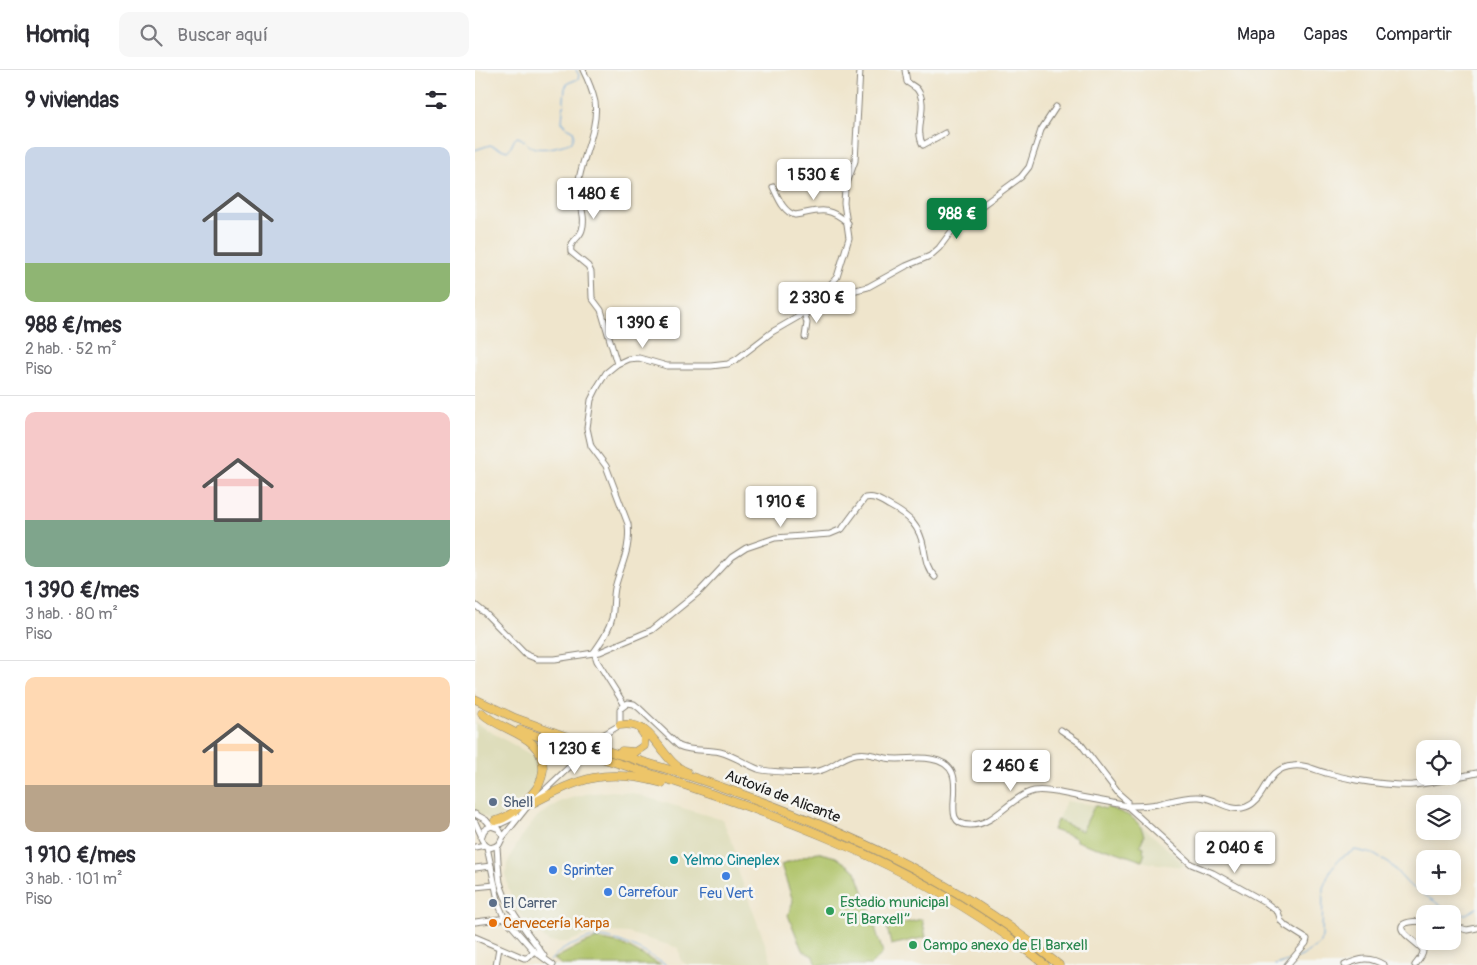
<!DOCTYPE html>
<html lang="es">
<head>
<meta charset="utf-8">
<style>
	:root { --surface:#fff; --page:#f7f7f7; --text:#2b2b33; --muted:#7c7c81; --line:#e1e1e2; --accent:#0b8043 }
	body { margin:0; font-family:Pangolin,sans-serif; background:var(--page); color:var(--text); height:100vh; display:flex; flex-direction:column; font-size:19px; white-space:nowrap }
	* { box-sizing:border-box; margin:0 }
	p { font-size:16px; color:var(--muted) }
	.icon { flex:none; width:28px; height:28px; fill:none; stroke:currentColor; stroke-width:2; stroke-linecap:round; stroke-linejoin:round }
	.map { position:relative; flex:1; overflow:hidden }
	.side { display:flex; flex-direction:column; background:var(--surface); width:475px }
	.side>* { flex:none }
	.tools { position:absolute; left:941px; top:670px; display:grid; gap:10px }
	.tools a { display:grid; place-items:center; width:45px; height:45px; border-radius:10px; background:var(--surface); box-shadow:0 2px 12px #0003; font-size:25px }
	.price { position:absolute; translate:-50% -42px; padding:0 11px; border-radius:5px; background:#fff; color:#222; font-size:16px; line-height:32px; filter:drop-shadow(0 1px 2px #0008) }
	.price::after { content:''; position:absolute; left:50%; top:30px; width:15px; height:11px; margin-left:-8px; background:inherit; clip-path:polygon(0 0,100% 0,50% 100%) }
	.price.current { background:var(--accent); color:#fff }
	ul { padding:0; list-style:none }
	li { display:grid; align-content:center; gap:10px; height:265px; padding:0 25px }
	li+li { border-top:1px solid var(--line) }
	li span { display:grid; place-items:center; height:155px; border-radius:10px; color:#555 }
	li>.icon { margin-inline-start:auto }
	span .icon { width:90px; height:90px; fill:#fffc; stroke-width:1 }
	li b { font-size:21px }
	h2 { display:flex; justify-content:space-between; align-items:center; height:60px; padding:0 25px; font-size:21px }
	header { display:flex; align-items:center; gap:30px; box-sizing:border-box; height:70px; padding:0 25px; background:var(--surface); border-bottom:1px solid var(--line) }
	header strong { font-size:24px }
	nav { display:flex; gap:28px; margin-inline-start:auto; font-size:18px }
	.search { width:350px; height:45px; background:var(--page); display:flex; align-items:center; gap:12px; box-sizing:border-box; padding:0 18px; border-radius:10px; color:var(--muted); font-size:19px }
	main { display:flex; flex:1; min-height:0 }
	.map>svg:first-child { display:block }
	.built { fill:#deddbb }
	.green { fill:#afc367; stroke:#667042 }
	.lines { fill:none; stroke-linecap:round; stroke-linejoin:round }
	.stream { stroke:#6ba6dc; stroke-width:1 }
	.minor-casing { stroke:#868074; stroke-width:7 }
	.highway-casing { stroke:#868074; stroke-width:9 }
	.minor { stroke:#fff; stroke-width:5 }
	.highway { stroke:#edc569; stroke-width:8 }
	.highway-bridge-casing { stroke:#868074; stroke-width:9; stroke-linecap:butt }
	.highway-bridge { stroke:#edc569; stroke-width:8 }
	.service-dot { fill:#5c6f8a; stroke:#f6f6f2; stroke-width:2 }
	.culture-dot { fill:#0f9aa8; stroke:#f6f6f2; stroke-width:2 }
	.shop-dot { fill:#3f7fe0; stroke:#f6f6f2; stroke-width:2 }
	.leisure-dot { fill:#2e9e5b; stroke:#f6f6f2; stroke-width:2 }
	.food-dot { fill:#e8710a; stroke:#f6f6f2; stroke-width:2 }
	.labels { text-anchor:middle; stroke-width:5; stroke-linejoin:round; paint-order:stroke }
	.street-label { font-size:15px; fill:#1c1c1c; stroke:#f6f6f2 }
	.service-label { font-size:15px; fill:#4e5e75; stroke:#f6f6f2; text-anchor:start }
	.culture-label { font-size:15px; fill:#0d838f; stroke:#f6f6f2; text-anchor:start }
	.shop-label { font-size:15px; fill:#366cbe; stroke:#f6f6f2; text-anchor:start }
	.leisure-label { font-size:15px; fill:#27864d; stroke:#f6f6f2; text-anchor:start }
	.food-label { font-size:15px; fill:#c56008; stroke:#f6f6f2; text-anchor:start }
</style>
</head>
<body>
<header>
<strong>Homiq</strong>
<div class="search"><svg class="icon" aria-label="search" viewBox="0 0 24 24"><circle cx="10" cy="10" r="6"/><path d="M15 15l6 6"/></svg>Buscar aquí</div>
<nav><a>Mapa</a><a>Capas</a><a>Compartir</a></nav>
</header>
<main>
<section class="side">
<h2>9 viviendas<svg class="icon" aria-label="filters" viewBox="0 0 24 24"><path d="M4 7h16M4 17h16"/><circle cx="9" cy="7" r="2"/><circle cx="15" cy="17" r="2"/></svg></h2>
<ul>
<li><span style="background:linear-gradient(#c9d6e8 75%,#8fb573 0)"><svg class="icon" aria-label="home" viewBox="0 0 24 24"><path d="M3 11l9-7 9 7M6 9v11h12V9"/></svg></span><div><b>988 €/mes</b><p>2 hab. · 52 m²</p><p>Piso</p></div></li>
<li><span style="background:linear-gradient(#f6c9c9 70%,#7fa58c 0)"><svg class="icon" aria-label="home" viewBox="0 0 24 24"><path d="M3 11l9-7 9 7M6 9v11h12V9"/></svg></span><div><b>1 390 €/mes</b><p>3 hab. · 80 m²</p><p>Piso</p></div></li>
<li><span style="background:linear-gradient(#ffd9b3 70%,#b9a48a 0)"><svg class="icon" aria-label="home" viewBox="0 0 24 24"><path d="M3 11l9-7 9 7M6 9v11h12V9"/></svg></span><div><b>1 910 €/mes</b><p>3 hab. · 101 m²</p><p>Piso</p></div></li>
</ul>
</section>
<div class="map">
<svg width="1002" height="895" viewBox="0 0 1002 895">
	<rect width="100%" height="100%" fill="#f6f6f2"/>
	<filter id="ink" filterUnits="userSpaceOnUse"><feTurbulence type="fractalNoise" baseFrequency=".02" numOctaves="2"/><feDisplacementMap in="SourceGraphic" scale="10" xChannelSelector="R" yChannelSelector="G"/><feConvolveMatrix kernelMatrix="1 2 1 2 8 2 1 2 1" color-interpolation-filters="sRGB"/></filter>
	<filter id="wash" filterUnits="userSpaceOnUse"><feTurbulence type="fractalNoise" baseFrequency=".0096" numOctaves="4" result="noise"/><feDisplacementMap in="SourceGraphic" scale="20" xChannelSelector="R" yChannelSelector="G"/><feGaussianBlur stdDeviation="1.12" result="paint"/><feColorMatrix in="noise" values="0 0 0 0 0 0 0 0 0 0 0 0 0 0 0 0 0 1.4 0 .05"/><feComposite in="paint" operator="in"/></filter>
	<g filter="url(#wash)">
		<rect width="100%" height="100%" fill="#efe5cc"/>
		<g class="built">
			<polygon points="0,653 60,687 64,702 57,719 32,743 16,751 0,741"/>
			<polygon points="137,721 157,723 248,750 262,786 263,801 298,895 213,895 206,891 204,878 153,863 134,862 113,864 93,872 74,872 53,854 42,841 33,818 31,805 32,794 36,785 47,766 63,746 86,731 111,724"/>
			<polygon points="591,731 620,735 630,739 632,737 655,745 709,794 707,797 675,793 656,788 633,779 622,778 601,771 601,768 578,760"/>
		</g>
		<g class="green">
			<path d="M620,735L630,739L632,737C648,743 665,747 669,766L665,775L669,777L668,782L670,783L667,791L633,779L622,778L601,771V768L578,760L582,750L607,761Z"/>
			<polygon points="342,782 361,787 381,801 396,844 408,883 396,895 342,895 339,887 327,880 313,845 318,831 306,795"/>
			<polygon points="447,849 451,867 416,875 412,857"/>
			<path d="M123,869L147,874L186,895H87L79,889C94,881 107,873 123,869Z"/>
		</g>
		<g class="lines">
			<g class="stream">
				<path d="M0,80L15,75L32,81C38,77 37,71 42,67C48,68 50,73 55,76C66,82 86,76 97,72L99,65L98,60L90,56L87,52L90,18L93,13L103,9L104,5L101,0"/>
				<polyline points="822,888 827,886 844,874 847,867 848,818 856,799 865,788 880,780 898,784 915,794 933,814 977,843 991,844 1002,838"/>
				<path d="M75,891C81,883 91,877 100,874C107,871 115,867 123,867C147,868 171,883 191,895"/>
				<polyline points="800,895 813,891"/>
			</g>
		</g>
	</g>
	<g filter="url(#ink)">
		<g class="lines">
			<defs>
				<g id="minor">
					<path d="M108,0C112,8 118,23 120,32C124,58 106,89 103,115C102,130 112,145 107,160C104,170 94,170 96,182L113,196L116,202L117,228L126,240L142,294"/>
					<path d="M430,0L432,12C435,14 440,17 442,19C455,36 438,58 448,75L470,63"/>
					<path d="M298,117C303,127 308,142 320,145C344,141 352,135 373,153"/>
					<polyline points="330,267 332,253 329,242 361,225 393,217 431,196 455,186 464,178 482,154 546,107 554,97 566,60 581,37"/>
					<path d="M0,535L10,543L50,584L62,589H80L125,582L177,560L225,521L257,487L271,478L300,468L355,464L367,459L390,428C400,426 406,431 415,436C434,446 445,456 449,479C451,490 452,499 460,507"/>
					<path d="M149,634L122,591L119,582C126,572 134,561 137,548C139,538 138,528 140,518C146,494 156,480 153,454L131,396L116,376L112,358L116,330L123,316L131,303L142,294L153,289L164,288L192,296H236L253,294L262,289L297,262L323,247L354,216L362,207L374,168L369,133L370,119L380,91L385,0"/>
					<polyline points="586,660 605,673 644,724 652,731 652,736 716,794 738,803 790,832 803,842 806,851 811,856 830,868 832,869 831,873 812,895"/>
					<polyline points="0,744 11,750 16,756"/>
					<polyline points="0,752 6,765"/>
					<polyline points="23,755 42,746"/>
					<path d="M28,767L24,759L16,756L9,760L6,768L10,775L15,778L24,775L28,767L52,737L128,665L145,655V639L153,633L159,634L164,638L204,676C217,682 231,679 245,682C258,685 270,694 283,699C293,702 332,704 343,701C356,699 365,688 377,685C389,681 400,686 411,688C426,691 441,686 456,689C505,697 456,756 496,755C520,755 536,726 559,721C571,719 584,723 596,725C615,729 634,732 652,736C663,736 673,736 683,734C696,731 710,726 724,727C741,728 754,743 771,737C793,729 789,698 818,696C830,694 840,700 851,703C861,706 871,708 881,710C899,713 920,716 938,715C959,713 981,707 1002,703"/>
					<polyline points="0,777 10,775"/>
					<polyline points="12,777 24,835 29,847 59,881 78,895"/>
					<path d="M22,777C23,788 23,800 25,812C32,840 53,862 69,886"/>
					<polyline points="0,798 16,796"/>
					<polyline points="0,817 20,815"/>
					<polyline points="0,852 41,847"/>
					<polyline points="978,856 992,860 1002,858"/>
					<polyline points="0,867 49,888 52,888 59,881"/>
					<polyline points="21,895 24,878"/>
					<path d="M870,895C886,888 894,886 909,895"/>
					<path d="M940,895C943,891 948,886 948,881C947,873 899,851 950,851"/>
				</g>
				<g id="highway">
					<polyline points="0,629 40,648 109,673"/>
					<path d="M7,643C28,663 69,664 68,700C67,710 64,717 57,724C46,735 35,748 20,751"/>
					<path d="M145,655C180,649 184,691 212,702"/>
					<polyline points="45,660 102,680"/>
					<path d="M123,678C160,690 198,700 235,713C360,756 482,809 584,895"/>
					<polyline points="147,681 160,682 169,676 170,666 165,659"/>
					<path d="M114,684C276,736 436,785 570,895"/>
					<path d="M56,734C105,708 131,697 187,713"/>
				</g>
			</defs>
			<use href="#minor" class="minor-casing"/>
			<use href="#highway" class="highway-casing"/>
			<use href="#minor" class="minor"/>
			<use href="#highway" class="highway"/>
			<defs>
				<g id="highway-bridge">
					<polyline points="109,673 123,678"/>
					<polyline points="102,680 114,684"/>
				</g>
			</defs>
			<use href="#highway-bridge" class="highway-bridge-casing"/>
			<use href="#highway-bridge" class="highway-bridge"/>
		</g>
	</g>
	<g class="service-dot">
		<circle cx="18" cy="732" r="5"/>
		<circle cx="18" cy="833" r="5"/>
	</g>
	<circle class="culture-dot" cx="199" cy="790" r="5"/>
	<g class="shop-dot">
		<circle cx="78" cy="800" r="5"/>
		<circle cx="251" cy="806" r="5"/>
		<circle cx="133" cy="822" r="5"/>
	</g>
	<g class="leisure-dot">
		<circle cx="355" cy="841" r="5"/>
		<circle cx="438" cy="875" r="5"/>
	</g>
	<circle class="food-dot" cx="18" cy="853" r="5"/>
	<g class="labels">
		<g class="street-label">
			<text transform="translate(308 726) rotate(21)" y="5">Autovía de Alicante</text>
		</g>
		<g class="service-label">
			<text x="28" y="737">Shell</text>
			<text x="28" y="838">El Carrer</text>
		</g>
		<g class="culture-label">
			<text x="209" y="795">Yelmo Cineplex</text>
		</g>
		<g class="shop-label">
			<text x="88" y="805">Sprinter</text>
			<text x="143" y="827">Carrefour</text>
			<text x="251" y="828" text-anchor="middle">Feu Vert</text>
		</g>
		<g class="leisure-label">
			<text x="365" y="837">Estadio municipal<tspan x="365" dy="17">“El Barxell”</tspan></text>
			<text x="448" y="880">Campo anexo de El Barxell</text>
		</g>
		<g class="food-label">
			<text x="28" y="858">Cervecería Karpa</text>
		</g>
	</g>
</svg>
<div class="tools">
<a><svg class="icon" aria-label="locate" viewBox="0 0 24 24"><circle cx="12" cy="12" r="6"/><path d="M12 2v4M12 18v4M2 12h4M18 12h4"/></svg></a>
<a><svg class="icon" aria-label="layers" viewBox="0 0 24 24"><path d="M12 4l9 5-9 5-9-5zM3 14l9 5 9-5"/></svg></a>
<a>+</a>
<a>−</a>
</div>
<b class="price" style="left:339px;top:131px">1 530 €</b>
<b class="price" style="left:119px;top:150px">1 480 €</b>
<b class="price current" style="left:482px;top:170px">988 €</b>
<b class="price" style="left:342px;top:254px">2 330 €</b>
<b class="price" style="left:168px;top:279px">1 390 €</b>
<b class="price" style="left:306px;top:458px">1 910 €</b>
<b class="price" style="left:100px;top:705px">1 230 €</b>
<b class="price" style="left:536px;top:722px">2 460 €</b>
<b class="price" style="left:760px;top:804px">2 040 €</b>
</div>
</main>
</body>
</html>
